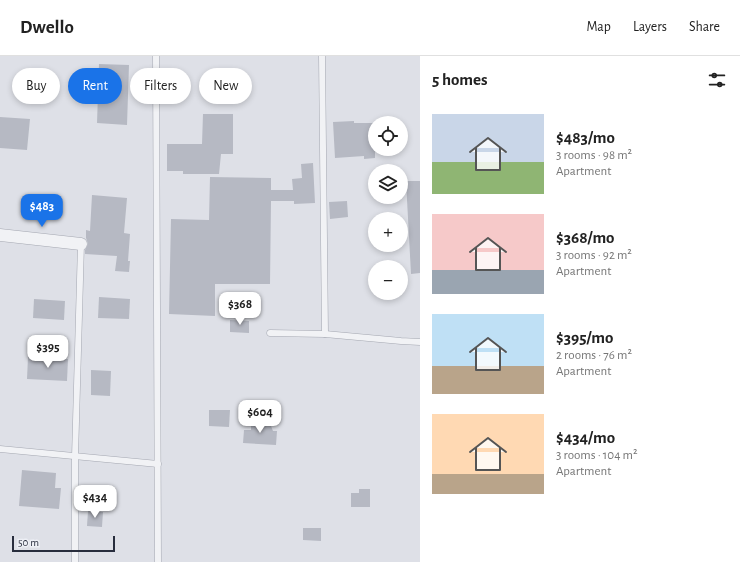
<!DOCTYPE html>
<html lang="en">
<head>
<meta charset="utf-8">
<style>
	:root { --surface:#fff; --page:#f6f6f6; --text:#222; --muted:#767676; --line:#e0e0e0; --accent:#1a73e8 }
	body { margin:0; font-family:"Alegreya Sans",sans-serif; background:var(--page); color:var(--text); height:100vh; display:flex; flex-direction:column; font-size:15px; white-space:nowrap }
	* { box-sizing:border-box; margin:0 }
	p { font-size:13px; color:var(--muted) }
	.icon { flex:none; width:22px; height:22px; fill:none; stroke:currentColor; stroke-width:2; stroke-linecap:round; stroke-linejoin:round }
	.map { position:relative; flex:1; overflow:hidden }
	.sheet { display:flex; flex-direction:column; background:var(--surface); width:320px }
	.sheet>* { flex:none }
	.top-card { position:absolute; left:12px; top:12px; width:348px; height:36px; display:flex; gap:8px }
	.buttons { position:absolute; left:368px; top:60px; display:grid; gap:8px }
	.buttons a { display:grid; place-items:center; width:40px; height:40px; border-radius:50%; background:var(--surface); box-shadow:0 2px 6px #0003; font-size:20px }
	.scale { position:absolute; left:12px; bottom:10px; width:103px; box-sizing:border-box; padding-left:4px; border:2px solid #282d3d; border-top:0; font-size:11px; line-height:14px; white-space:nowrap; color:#282d3d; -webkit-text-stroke:3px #edeff5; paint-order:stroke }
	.price { position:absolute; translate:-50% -34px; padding:0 9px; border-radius:8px; background:#fff; color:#222; font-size:13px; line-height:26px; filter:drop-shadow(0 1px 2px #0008) }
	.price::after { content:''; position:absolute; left:50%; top:24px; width:12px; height:9px; margin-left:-6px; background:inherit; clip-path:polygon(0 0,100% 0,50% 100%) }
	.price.on { background:var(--accent); color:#fff }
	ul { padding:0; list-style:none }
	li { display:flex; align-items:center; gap:12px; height:100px; padding:0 12px }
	li span { display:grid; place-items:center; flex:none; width:112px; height:80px; border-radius:0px; color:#555 }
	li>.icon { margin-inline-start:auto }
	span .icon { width:48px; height:48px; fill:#fffc; stroke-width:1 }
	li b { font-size:17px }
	h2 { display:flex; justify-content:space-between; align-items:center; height:48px; padding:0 12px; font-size:17px }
	.pill { padding:0 14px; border-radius:18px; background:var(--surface); box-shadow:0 2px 6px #0003; font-size:14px; line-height:36px }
	.pill.on { background:var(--accent); color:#fff }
	header { display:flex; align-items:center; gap:24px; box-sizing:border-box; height:56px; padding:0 20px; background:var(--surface); border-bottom:1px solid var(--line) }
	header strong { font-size:19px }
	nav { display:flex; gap:22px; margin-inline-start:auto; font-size:14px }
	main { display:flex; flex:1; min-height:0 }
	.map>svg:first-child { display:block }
	.building { fill:#b6b9c3 }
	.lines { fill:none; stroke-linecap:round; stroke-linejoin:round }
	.lane-casing { stroke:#a4a7b1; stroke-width:7 }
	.street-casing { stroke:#a4a7b1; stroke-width:13 }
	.lane { stroke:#f1f2f5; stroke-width:6 }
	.street { stroke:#f1f2f5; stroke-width:12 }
</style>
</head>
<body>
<header>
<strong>Dwello</strong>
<nav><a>Map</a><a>Layers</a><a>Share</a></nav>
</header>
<main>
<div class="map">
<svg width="420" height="506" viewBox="0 0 420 506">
	<rect width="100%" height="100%" fill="#dee0e7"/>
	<g class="building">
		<polygon points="99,8 129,9 127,69 97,67"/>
		<polygon points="203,58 233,58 233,98 221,98 219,118 183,118 183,115 167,115 167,88 202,88"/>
		<polygon points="0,61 30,63 27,94 0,92"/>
		<polygon points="354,65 354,67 375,67 375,102 364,103 364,100 335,102 333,66"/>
		<polygon points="313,107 315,147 294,148 294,145 271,145 270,228 215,228 215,260 169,258 171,163 209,164 210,121 271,122 271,134 293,134 292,123 302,122 301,108"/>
		<polygon points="406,125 420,125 420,217 411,218"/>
		<polygon points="92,139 127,142 124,177 130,178 128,205 130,205 129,216 115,215 117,200 85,198 85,194 88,188 86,182 86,174 90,175"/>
		<polygon points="347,145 348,161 330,163 329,146"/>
		<polygon points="99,241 130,243 129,263 98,262"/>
		<polygon points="34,243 65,245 64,264 33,262"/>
		<polygon points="230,264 249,265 249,277 230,276"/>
		<polygon points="28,301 68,303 67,325 27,323"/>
		<polygon points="91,314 111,315 110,340 91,339"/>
		<polygon points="209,354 230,354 229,371 209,370"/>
		<polygon points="251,363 263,364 271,370 273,375 277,375 276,389 243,387 244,374 251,374"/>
		<polygon points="22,414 56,417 55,432 61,432 59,453 19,450"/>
		<polygon points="359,433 370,433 370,451 351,451 351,437 359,437"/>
		<polygon points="88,455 103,456 102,471 87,470"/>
		<polygon points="303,472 321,472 321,485 303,484"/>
	</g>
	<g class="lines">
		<defs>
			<g id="lane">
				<polyline points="156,0 158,506"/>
				<polyline points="322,0 325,278"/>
				<polyline points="270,277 325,278 401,285 420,286"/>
				<polyline points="0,393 158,408"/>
				<polyline points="75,506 75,401 81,188"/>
			</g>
			<polyline id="street" points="0,179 81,188"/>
		</defs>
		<use href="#lane" class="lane-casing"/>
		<use href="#street" class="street-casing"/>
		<use href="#lane" class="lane"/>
		<use href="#street" class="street"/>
	</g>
</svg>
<div class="buttons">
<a><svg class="icon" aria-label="locate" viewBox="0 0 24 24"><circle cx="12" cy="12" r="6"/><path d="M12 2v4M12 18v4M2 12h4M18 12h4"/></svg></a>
<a><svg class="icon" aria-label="layers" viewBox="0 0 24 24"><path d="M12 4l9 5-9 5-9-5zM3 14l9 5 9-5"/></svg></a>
<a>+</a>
<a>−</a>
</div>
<div class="scale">50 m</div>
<b class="price on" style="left:42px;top:172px">$483</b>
<b class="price" style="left:240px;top:270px">$368</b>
<b class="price" style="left:48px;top:313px">$395</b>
<b class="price" style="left:260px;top:378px">$604</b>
<b class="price" style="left:95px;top:463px">$434</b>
<div class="top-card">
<a class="pill">Buy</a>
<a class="pill on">Rent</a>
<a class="pill">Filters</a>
<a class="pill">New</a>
</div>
</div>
<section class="sheet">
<h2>5 homes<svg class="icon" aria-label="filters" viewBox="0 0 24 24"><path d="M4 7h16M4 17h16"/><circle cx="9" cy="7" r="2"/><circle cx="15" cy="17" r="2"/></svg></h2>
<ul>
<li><span style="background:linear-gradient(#c9d6e8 60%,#8fb573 0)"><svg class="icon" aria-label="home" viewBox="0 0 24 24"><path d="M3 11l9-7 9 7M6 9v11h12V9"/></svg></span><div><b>$483/mo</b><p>3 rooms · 98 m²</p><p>Apartment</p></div></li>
<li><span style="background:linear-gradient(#f6c9c9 70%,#9aa5b1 0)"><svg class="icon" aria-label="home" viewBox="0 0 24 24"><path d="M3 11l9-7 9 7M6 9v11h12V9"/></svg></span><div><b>$368/mo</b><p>3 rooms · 92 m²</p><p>Apartment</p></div></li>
<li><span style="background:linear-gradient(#bfe0f5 65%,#b9a48a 0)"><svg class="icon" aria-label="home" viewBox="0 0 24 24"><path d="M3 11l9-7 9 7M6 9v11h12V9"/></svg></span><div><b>$395/mo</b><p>2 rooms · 76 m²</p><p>Apartment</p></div></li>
<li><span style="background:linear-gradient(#ffd9b3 75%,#b9a48a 0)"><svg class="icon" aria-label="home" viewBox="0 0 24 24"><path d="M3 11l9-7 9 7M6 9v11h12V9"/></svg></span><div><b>$434/mo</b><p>3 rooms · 104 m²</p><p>Apartment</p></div></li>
</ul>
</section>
</main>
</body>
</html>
